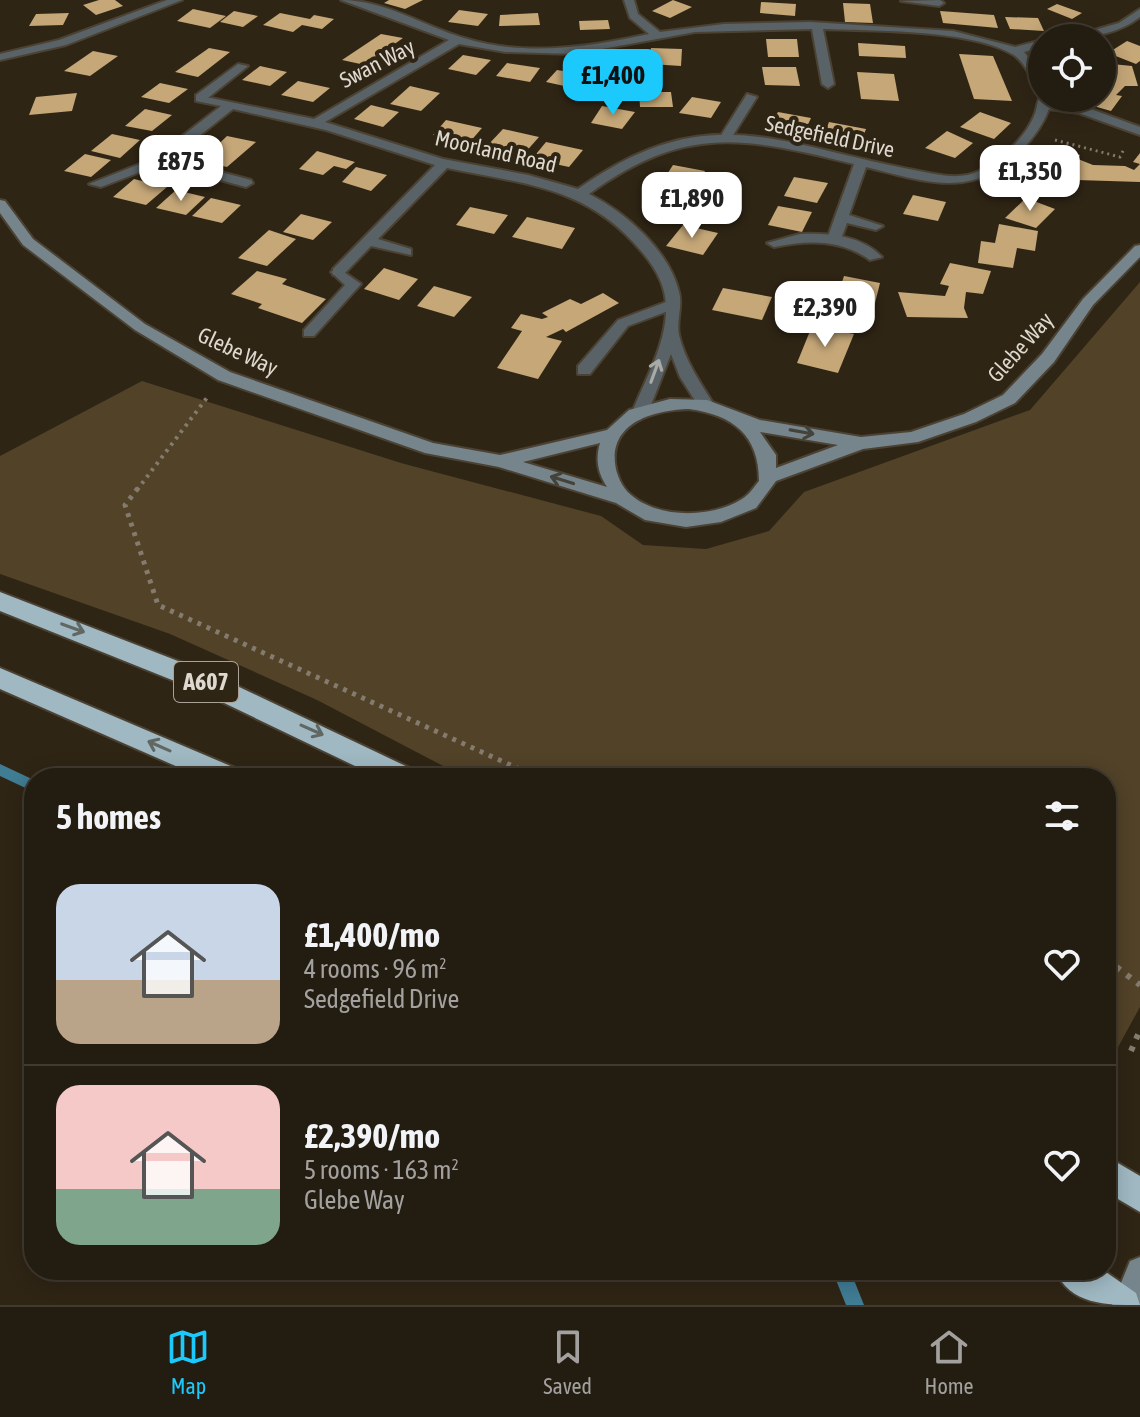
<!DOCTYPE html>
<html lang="en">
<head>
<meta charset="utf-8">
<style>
	:root { --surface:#231c10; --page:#2b2519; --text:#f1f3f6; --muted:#a3a19f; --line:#403a30; --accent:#1cc9fc }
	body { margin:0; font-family:"Asap Condensed",sans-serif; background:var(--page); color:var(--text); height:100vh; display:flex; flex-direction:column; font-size:30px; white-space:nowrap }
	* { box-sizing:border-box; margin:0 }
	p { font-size:26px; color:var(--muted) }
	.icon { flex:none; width:44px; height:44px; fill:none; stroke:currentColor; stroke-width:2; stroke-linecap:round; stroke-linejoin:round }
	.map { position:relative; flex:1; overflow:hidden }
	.sheet { position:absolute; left:24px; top:768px; width:1092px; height:512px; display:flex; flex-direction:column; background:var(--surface); border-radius:32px; box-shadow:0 4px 20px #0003,0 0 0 2px var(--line) }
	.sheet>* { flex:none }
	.tools { position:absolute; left:1028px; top:24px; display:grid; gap:16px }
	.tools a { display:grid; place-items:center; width:88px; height:88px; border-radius:50%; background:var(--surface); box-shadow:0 4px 20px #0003,0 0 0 2px var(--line); font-size:40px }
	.price { position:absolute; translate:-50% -68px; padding:0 18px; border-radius:16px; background:#fff; color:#222; font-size:26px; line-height:52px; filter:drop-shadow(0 2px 4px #0008) }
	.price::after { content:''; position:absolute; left:50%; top:48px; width:24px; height:18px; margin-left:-12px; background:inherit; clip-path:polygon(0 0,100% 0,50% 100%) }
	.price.active { background:var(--accent); color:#111 }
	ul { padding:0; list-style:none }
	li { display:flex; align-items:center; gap:24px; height:200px; padding:0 32px }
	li+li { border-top:2px solid var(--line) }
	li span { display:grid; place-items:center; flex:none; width:224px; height:160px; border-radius:24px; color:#555 }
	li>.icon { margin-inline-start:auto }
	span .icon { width:96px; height:96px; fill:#fffc; stroke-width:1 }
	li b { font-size:34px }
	h2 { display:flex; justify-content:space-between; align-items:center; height:96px; padding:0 32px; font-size:34px }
	.tabs { display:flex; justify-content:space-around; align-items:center; height:112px; border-top:2px solid var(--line); background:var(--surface); font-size:22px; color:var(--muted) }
	.tabs a { display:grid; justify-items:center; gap:4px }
	.tabs .active { color:var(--accent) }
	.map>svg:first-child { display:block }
	.green { fill:#514228 }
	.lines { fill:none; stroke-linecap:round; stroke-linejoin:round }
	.stream { fill:#407c93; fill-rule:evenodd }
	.building { fill:#c5a778 }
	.lane-casing { stroke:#4b4233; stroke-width:4 }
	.street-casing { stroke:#4b4233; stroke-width:4 }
	.secondary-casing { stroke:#4b4233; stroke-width:4 }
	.highway-casing { stroke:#4b4233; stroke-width:4 }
	.path-far3 { stroke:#837b6e; stroke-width:3; stroke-dasharray:2 4; stroke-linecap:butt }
	.path-far2 { stroke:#837b6e; stroke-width:4; stroke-dasharray:3 5; stroke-linecap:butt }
	.path-far1 { stroke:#837b6e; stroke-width:5; stroke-dasharray:4 6; stroke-linecap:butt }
	.path { stroke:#837b6e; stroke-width:6; stroke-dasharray:5 8; stroke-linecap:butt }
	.lane { fill:#596367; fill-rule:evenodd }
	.street { fill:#596367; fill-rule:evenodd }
	.secondary { fill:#76858c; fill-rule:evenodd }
	.highway { fill:#9fb8c2; fill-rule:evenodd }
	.oneway { stroke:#a9a9a5 }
	.oneway2 { stroke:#444239 }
	.oneway3 { stroke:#616763 }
	.labels { text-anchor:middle; stroke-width:8; stroke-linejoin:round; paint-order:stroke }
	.far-street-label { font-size:22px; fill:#ded8ce; stroke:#2f2515 }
	.shield { fill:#2f2515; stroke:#aaa296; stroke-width:2 }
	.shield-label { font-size:24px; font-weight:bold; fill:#ded8ce }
</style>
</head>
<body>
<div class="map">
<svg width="1140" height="1305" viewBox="0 0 1140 1305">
	<rect width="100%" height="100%" fill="#2f2515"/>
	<polygon class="green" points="1140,282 1140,1007 1106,1069 1106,778 466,778 317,700 170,634 0,574 0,456 142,381 401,463 601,516 643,545 706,549 769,531 804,492 1030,410"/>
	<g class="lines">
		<g class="stream">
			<polygon points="0,764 34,780 34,792 0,776"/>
			<polygon points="832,1270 850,1270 864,1305 846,1305"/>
		</g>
	</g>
	<g class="building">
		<polygon points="99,0 115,0 123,6 96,15 83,5"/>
		<polygon points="389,0 423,0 405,9 384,3"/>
		<polygon points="673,0 692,7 670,18 652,11"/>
		<polygon points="761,2 796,4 795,16 760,13"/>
		<polygon points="843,3 870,4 873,23 845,22"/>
		<polygon points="1057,4 1082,13 1072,19 1047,9"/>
		<polygon points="193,9 226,16 210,28 177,21"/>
		<polygon points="459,10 488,14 478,26 448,22"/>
		<polygon points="234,11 258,16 243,27 220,22"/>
		<polygon points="940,11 994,15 998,28 943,23"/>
		<polygon points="69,13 63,25 29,26 36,14"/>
		<polygon points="280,13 310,19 314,15 334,19 322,29 302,25 293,32 263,25"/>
		<polygon points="538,13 540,25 499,26 500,15"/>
		<polygon points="1005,17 1038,18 1044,31 1010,29"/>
		<polygon points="608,20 610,29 580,30 579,21"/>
		<polygon points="381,34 403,38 365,65 342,60"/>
		<polygon points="766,39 797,39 799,57 768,57"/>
		<polygon points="1127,41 1140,46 1140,61 1136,64 1108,53"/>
		<polygon points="858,43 905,46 906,58 859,56"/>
		<polygon points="209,48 230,52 198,77 175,72"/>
		<polygon points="651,48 682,49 681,66 650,64"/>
		<polygon points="93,51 118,56 90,76 64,71"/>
		<polygon points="959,54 993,56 1012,101 974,99"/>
		<polygon points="463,55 491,60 476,75 448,69"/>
		<polygon points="507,63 540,68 530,82 496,76"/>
		<polygon points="1102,63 1132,66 1138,86 1125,86 1116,95 1122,96 1111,111 1076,101 1102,98"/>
		<polygon points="260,66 287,72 270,86 242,80"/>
		<polygon points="762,67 796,67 800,86 765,85"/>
		<polygon points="557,70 588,75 578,89 546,82"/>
		<polygon points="857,72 894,74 899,101 861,99"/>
		<polygon points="298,81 330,88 313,102 281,95"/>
		<polygon points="160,83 188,89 169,103 141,97"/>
		<polygon points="410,86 440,93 421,111 390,104"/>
		<polygon points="639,92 671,92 673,107 640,107"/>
		<polygon points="77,93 72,111 29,115 36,97"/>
		<polygon points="692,97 721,102 711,118 679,113"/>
		<polygon points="371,105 399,112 383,127 354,119"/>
		<polygon points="602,106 635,112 622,129 591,123"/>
		<polygon points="145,109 172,115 152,131 125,126"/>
		<polygon points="778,112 811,118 804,133 770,127"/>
		<polygon points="980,112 1011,123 994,139 960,127"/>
		<polygon points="446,120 482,128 469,143 433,135"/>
		<polygon points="829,122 866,129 860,145 823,138"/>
		<polygon points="503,129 539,137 523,155 487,146"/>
		<polygon points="947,131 973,143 955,158 925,148"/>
		<polygon points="112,134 140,140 120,158 91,151"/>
		<polygon points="227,136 256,142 227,167 201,161"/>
		<polygon points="546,142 583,150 569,167 532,159"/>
		<polygon points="1049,145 1080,155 1078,159 1093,165 1125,166 1134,170 1140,164 1133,162 1140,153 1140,182 1077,180 1077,170 1037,160"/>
		<polygon points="317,151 355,162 346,169 334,166 323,175 299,169"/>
		<polygon points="85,154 111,160 91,177 64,171"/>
		<polygon points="673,165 705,171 694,190 660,185"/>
		<polygon points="356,167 387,175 371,191 342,182"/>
		<polygon points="794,177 828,183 817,203 784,196"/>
		<polygon points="134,179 167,187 146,205 113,197"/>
		<polygon points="663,189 697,196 684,218 649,210"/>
		<polygon points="176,190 205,197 186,215 156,208"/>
		<polygon points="913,195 946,202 938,221 903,214"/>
		<polygon points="211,198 241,205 222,223 192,216"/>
		<polygon points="1026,198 1055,209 1036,228 1005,218"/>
		<polygon points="778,206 812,212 802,232 768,225"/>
		<polygon points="470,207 508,215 494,234 456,225"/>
		<polygon points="301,214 332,222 313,240 283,232"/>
		<polygon points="527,217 575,228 562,249 512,237"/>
		<polygon points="999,224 1038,231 1035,251 1017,248 1013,268 978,263 981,241 995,243"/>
		<polygon points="683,225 718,233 703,255 666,246"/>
		<polygon points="269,230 296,239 267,266 238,258"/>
		<polygon points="950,263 991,271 983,294 966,292 964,308 968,318 907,317 898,292 945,296 949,286 940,284"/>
		<polygon points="384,268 418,279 399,300 364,289"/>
		<polygon points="257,271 287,279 282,284 326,299 302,323 258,308 262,304 231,294"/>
		<polygon points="844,276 880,283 874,307 836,300"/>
		<polygon points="434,286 472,297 454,317 417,306"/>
		<polygon points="723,288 772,297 762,320 712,310"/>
		<polygon points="603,293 619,303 566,332 563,329 546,337 562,341 538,379 497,368 522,331 511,328 521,314 542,319 548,317 542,313 570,299 581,304"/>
		<polygon points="812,326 854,334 838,373 797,363"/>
	</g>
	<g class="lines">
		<defs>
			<g id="lane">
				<polygon points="238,64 248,66 204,101 196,101 196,95"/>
				<polygon points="747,94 757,97 730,140 722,140 720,137"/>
				<polygon points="160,156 251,180 253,183 246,187 161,164 101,187 89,184"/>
				<path d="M800,234C829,233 861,235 882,257L870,260C840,239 809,240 774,247L767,243Z"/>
				<polygon points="338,268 361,284 314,336 304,336 304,330 345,285 331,272"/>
				<polygon points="674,299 679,301 679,307 628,326 590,374 578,374 578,366 618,320"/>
			</g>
			<g id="street">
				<polygon points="167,0 182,0 66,45 0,60 0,54 59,40"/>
				<path d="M341,0C385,0 423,26 464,38C523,57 590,47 649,34L630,18L624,0H634L638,14L660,32L724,24L810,22L953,31L1015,47L1042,40V47L1024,52L1042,73V87C1030,81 1026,63 1014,55C971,29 873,31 823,29L834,84L828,88L822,84L812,29L695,32L575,54L505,52L459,44L325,122L443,159L528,175L578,189C708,97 775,144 914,170C935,174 959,181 979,171C1000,161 1025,138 1034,116C1038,108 1036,100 1042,95V98H1050V102L1085,107L1140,127V135L1079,113L1049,109C1043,125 1033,138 1022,150C973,200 926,182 866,167L849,215L883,226L876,230L847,223L841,239L834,243L827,239L854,164C745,137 686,124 589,194C625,212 669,250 679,292C683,306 676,321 679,335C685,361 701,384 715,406L713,410H701L680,377L671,354L649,410L641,416L633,410C646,378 667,342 666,307C666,286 655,267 642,252C588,186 524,184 447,168L378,239L411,249V255L371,246L343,275H333V269L435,165L326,130L233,109L165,163H155V157L221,106L196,101V95L314,119L449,40Z"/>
				<polygon points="901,1 940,0 944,3 939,6"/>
				<path d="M1140,9V17C1119,33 1092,38 1066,38L1119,23Z"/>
			</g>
			<g id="secondary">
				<path d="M0,200L5,201L33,239L145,324L230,372L433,443L500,455L607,430L629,410L670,399L707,400L760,420L861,437L911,432L964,414L1003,395L1042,354L1083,299L1135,246L1140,245V257L1093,305L1054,362L1015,403L976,422L918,442L863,449L776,481L756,508L721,522L686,527L645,520L616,503L499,467L425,453L218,380L135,330L23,245L0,213ZM689,409C733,415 759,435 759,481C754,487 749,495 742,499C712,518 659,519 631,495C622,488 616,474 615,463C611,421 656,410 689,409ZM760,432L838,445L776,468V455ZM600,443C595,460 598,473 607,487L523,462Z"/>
				<polygon points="1140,1257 1140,1305 1112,1305 1130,1261"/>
			</g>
			<g id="highway">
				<polygon points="0,592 214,675 414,770 418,778 380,778 197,690 0,611"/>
				<polygon points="0,668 240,770 244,778 203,778 0,689"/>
				<polygon points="1106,1156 1140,1176 1140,1212 1106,1192"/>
				<path d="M1055,1270H1103L1136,1293L1140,1305C1106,1305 1070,1305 1055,1270Z"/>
			</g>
		</defs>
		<use href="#lane" class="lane-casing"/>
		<use href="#street" class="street-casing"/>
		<use href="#secondary" class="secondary-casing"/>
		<use href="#highway" class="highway-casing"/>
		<polyline class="path-far3" points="1055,140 1120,157 1124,149"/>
		<polyline class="path-far2" points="137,490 209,395"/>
		<polyline class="path-far1" points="138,488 125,505 158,605 539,778"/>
		<g class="path">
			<polyline points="1106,959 1140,985"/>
			<polyline points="1131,1051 1140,1030"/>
		</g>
		<use href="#lane" class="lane"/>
		<use href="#street" class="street"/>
		<use href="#secondary" class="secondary"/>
		<use href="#highway" class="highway"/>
	</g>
	<defs><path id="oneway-shaft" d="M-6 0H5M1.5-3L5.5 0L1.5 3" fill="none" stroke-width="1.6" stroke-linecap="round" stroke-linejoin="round" transform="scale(2)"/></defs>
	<use class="oneway" href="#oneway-shaft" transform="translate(655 371) rotate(-70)"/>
	<g class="oneway2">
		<use href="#oneway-shaft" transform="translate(802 432) rotate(10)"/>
		<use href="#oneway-shaft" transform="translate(562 480) rotate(-163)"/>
	</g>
	<g class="oneway3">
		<use href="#oneway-shaft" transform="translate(73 628) rotate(20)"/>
		<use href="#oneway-shaft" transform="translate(312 730) rotate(24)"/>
		<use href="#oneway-shaft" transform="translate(159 746) rotate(-156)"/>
	</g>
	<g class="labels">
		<g class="far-street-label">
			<text transform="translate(377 63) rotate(-27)" y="8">Swan Way</text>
			<text transform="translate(830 136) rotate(12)" y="8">Sedgefield Drive</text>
			<text transform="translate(496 151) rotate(13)" y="8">Moorland Road</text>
			<text transform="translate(1020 347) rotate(-48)" y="8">Glebe Way</text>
			<text transform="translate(238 351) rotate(25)" y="8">Glebe Way</text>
		</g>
		<rect class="shield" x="174" y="662" width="64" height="40" rx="6"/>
		<g class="shield-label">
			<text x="206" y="690">A607</text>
		</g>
	</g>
</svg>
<div class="tools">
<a><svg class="icon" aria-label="locate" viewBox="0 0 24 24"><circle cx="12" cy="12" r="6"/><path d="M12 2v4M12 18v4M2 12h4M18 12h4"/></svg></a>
</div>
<b class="price active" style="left:613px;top:117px">£1,400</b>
<b class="price" style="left:181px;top:203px">£875</b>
<b class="price" style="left:1030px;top:213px">£1,350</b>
<b class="price" style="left:692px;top:240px">£1,890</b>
<b class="price" style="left:825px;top:349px">£2,390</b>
<section class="sheet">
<h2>5 homes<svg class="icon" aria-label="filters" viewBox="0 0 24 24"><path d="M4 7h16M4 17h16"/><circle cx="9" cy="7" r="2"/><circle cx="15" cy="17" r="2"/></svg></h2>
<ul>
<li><span style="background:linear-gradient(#c9d6e8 60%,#b9a48a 0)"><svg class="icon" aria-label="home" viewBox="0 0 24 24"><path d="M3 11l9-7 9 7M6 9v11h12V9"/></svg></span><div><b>£1,400/mo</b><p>4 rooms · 96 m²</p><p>Sedgefield Drive</p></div><svg class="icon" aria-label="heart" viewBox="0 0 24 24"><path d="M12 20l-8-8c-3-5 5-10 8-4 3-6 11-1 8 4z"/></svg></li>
<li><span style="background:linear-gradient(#f6c9c9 65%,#7fa58c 0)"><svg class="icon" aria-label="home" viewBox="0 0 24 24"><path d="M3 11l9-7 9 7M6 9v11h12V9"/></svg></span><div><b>£2,390/mo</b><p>5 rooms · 163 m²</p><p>Glebe Way</p></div><svg class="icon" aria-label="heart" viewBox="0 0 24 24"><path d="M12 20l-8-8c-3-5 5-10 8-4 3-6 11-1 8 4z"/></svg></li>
</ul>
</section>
</div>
<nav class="tabs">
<a class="active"><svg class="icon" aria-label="map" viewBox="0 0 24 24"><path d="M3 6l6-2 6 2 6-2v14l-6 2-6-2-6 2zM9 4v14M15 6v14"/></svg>Map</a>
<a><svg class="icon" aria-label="saved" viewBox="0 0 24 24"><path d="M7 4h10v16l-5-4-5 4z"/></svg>Saved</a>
<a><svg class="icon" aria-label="home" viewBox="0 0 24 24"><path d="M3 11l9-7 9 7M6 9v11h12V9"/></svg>Home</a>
</nav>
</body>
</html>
